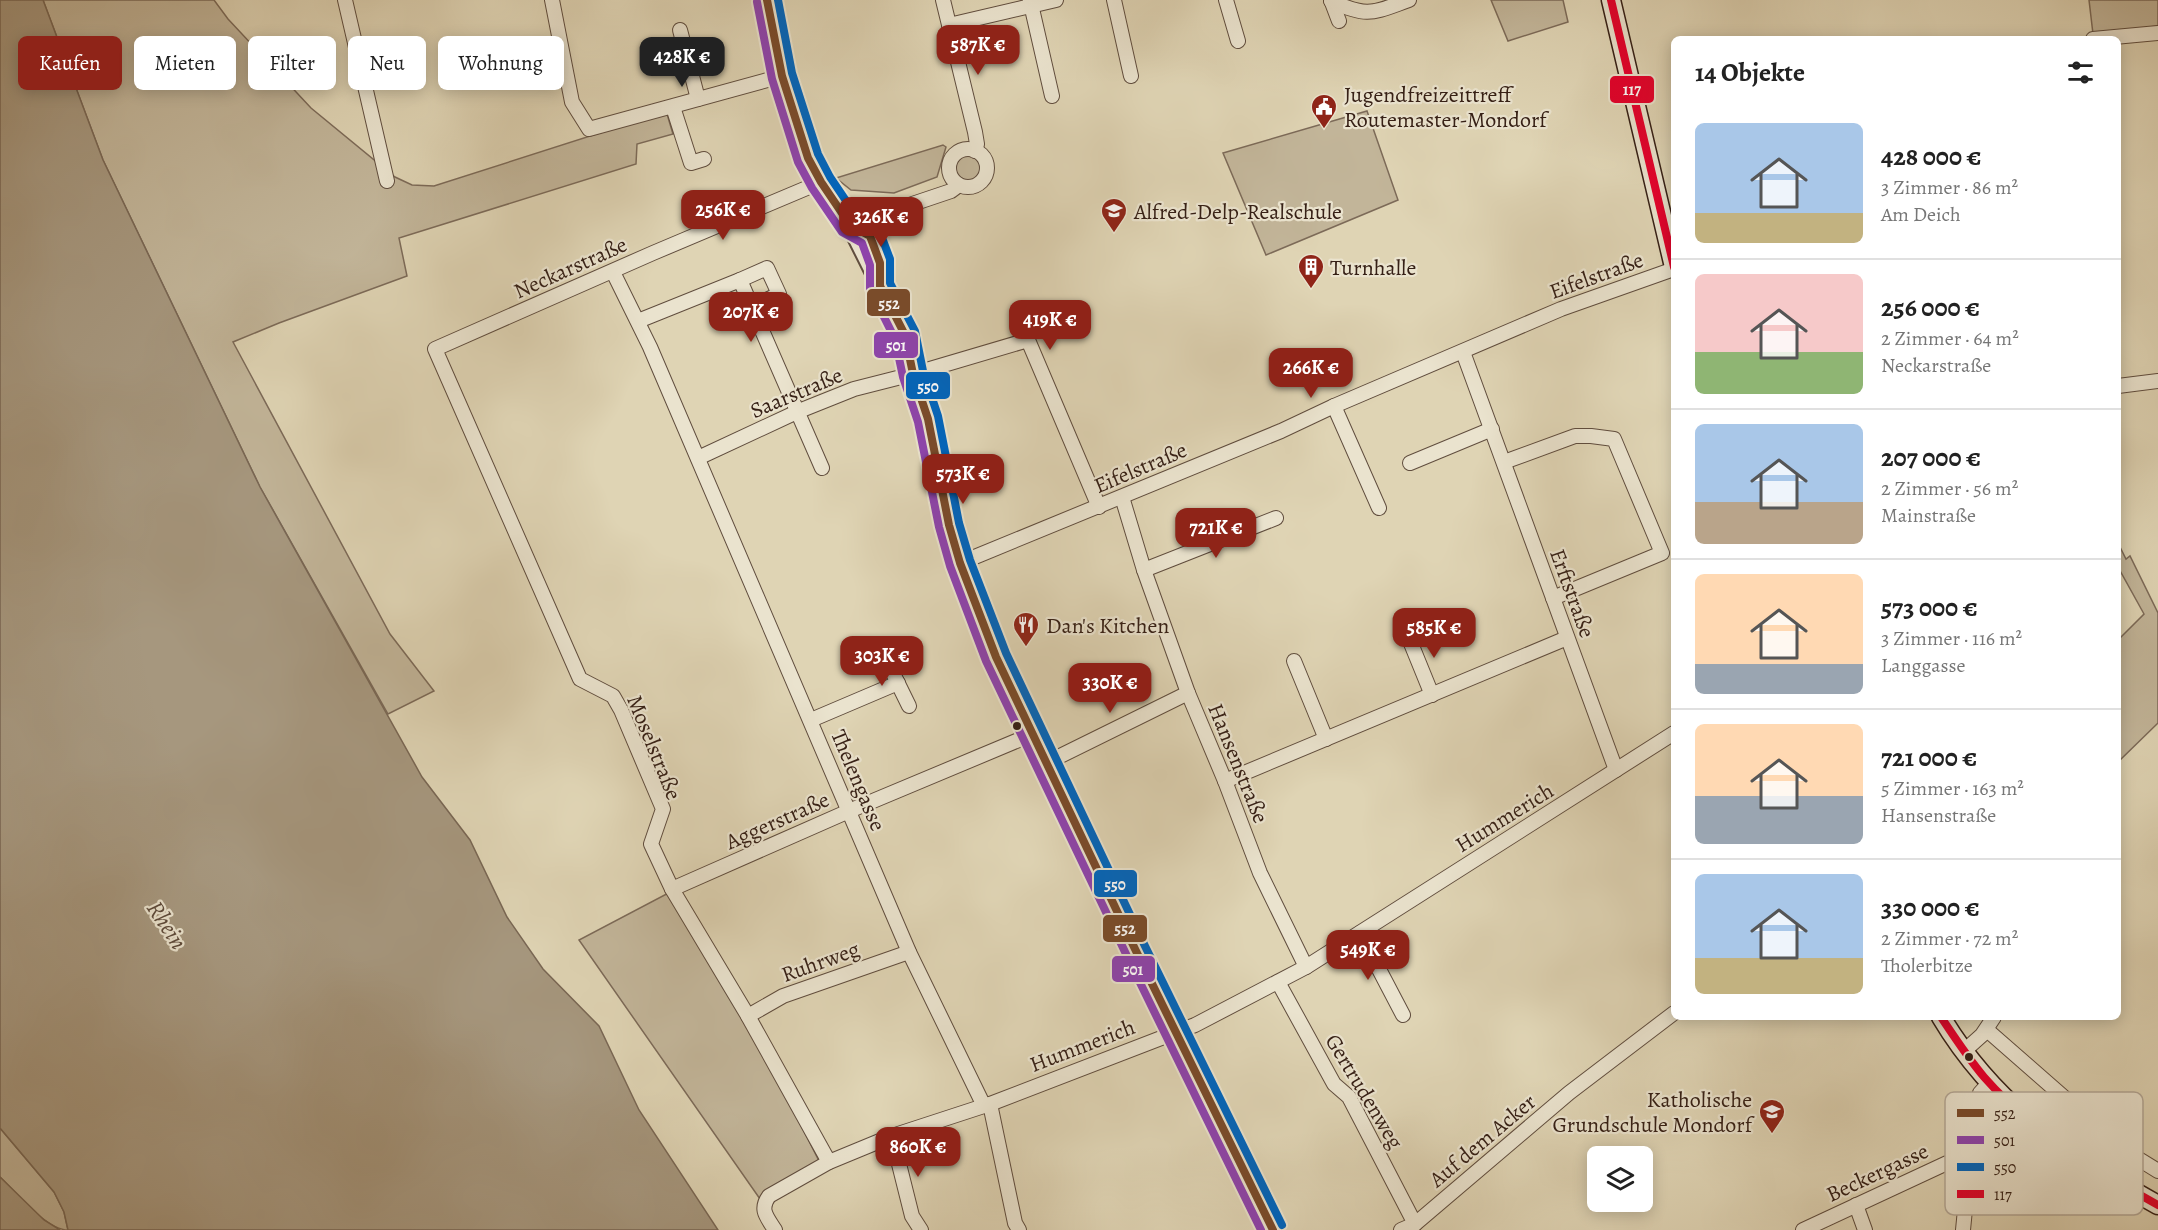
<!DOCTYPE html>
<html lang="de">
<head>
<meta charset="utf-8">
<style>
	:root { --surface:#fff; --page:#f6f6f6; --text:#222; --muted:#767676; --line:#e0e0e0; --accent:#8f2418 }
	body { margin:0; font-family:Alegreya,serif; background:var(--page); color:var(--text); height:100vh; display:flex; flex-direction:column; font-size:22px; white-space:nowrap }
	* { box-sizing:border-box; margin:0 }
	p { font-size:20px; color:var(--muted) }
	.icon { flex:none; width:33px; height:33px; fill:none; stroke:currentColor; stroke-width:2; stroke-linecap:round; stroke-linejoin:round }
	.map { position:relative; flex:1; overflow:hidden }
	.side { position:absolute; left:1671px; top:36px; width:450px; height:984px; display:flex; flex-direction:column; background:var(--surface); border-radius:9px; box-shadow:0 3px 15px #0003 }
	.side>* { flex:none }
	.hud { position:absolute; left:18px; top:36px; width:570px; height:54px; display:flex; gap:12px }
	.controls { position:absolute; left:1587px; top:1146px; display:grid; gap:12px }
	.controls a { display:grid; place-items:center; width:66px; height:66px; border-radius:9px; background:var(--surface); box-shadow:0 3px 15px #0003; font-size:30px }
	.price { position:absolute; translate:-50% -51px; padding:0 14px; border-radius:12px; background:var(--accent); color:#fff; font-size:20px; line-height:39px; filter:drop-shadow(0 2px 3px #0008) }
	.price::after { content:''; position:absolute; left:50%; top:36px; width:18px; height:14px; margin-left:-9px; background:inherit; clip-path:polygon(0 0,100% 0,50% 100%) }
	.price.current { background:#222; color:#fff }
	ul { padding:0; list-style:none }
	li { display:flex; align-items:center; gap:18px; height:150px; padding:0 24px }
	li+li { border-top:2px solid var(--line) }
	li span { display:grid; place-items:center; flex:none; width:168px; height:120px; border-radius:9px; color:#555 }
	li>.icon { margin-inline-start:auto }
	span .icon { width:72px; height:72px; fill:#fffc; stroke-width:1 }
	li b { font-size:26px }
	h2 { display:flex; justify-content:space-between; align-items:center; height:72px; padding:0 24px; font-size:26px }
	.pill { padding:0 21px; border-radius:9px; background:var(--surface); box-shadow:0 3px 15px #0003; font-size:21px; line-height:54px }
	.pill.current { background:var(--accent); color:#fff }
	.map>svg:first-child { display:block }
	.green { fill:#c2b599; stroke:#7c6a58; stroke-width:1.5 }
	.water { fill:#a6977e; stroke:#796754; stroke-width:1.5 }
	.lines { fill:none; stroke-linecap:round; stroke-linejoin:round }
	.minor-casing { stroke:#604d3e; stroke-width:16 }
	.tertiary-casing { stroke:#604d3e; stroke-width:20 }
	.secondary-casing { stroke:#362016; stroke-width:21 }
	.minor { stroke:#eae3ce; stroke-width:14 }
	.tertiary { stroke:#eae3ce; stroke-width:16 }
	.secondary { stroke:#eae3ce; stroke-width:18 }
	.bus-1-casing { stroke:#eae3ce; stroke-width:12 }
	.bus-2-casing { stroke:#eae3ce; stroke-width:12 }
	.bus-3-casing { stroke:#eae3ce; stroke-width:12 }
	.bus-4-casing { stroke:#eae3ce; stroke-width:12 }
	.bus-1 { stroke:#7a4b2a; stroke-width:8 }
	.bus-2 { stroke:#8e44ad; stroke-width:8 }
	.bus-3 { stroke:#0065bd; stroke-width:8 }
	.bus-4 { stroke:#e4002b; stroke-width:8 }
	.bus-dot { fill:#362016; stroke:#eae3ce; stroke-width:2 }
	.labels { text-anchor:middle; stroke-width:4.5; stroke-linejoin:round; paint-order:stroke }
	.poi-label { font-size:22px; fill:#362016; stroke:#eae3ce; text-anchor:start }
	.street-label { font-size:22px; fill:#362016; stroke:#eae3ce }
	.water-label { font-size:24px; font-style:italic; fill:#5d4a3a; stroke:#eae3ce }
	.key { fill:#eae3ce; stroke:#b4a897; stroke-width:1.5 }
	.key-label { font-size:16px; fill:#362016 }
	.line-badge { stroke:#eae3ce; stroke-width:2 }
	.badge-label { font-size:16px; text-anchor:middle; font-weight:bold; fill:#fff }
</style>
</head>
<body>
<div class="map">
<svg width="2158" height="1230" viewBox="0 0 2158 1230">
	<rect width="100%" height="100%" fill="#dfd4b4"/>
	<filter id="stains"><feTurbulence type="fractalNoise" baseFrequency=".00333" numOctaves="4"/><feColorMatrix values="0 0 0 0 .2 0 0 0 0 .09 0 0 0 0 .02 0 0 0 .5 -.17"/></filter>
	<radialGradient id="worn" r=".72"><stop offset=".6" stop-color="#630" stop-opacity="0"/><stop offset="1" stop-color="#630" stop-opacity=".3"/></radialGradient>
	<g class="green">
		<polygon points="43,0 214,0 228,19 311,108 395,177 412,185 434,186 662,113 667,114 673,134 637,144 636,164 399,238 407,276 279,323 233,342 390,634 434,691 388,714 260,487 103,160"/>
		<polygon points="1491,0 1563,0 1568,22 1508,41"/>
		<polygon points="2089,0 2158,0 2158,26 2093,34"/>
		<polygon points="1367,111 1398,200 1266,255 1223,153"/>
		<polygon points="943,145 946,147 937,177 894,193 851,190 836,178"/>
		<circle cx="968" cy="168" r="14"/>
		<polygon points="2118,543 2126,559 2130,556 2158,613 2158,723 2118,762 2118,640 2144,614 2118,567"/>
		<polygon points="676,889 748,1020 820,1163 760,1199 579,940"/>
		<path d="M0,1128L54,1192L64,1212L68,1230C46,1230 16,1192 0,1177Z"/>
	</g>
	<g class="water">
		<polygon points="0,0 43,0 103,160 260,487 422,777 470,840 507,917 543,969 599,1026 639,1110 718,1230 68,1230 64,1212 54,1192 0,1128"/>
		<polygon points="0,1177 44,1220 60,1230 0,1230"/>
	</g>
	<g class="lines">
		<defs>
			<g id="minor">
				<polyline points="345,0 387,181"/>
				<polyline points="552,0 572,102 589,129 782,76"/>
				<polyline points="943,0 975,132 977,144 975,151"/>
				<polyline points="1030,0 1052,96"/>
				<polyline points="1114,0 1131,76"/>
				<polyline points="1226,0 1238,41"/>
				<polyline points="1331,0 1339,21"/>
				<path d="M1331,1C1369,18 1372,13 1409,0"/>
				<polyline points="949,25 1056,0"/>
				<polyline points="680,30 698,99"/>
				<polyline points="2093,39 2158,33"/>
				<polyline points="673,107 691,163 704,159"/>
				<circle cx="968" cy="168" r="19"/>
				<polyline points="821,182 653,253 435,349 580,679 613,696 621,710 663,809 651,844 672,889 748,1016 829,1162"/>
				<polyline points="850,225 951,191 959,185"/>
				<polyline points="613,272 650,347 909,952 984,1106"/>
				<polyline points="740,280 767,268 779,294 752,307"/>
				<polyline points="638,321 740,280 822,468"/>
				<polyline points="1463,352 1616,770"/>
				<polyline points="2118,386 2158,381"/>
				<polyline points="1334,406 1379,508"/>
				<polyline points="698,458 799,411 854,389 913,374 1028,340 1099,507"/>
				<polyline points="1504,462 1575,436 1591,436 1614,439 1662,553 1553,598"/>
				<polyline points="1410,463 1492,429"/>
				<polyline points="1122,497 1144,570 1188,693 1225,781 1260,873 1306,967"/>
				<polyline points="960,563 1281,431 1334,406 1561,309 1674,269"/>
				<polyline points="1144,570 1276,518"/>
				<polyline points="1408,636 1432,695"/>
				<polyline points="884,655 909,706"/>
				<polyline points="1294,661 1326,739"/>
				<polyline points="811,720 898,683"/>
				<polyline points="1046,763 1188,693"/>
				<polyline points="1225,781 1567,638"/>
				<polyline points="672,889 849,811 1033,734"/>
				<polyline points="1360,933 1403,1015"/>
				<polyline points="1278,982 1334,1084 1349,1097 1415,1224"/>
				<polyline points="748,1016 783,996 909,952"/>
				<polyline points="1987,1030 2124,1150 2158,1171"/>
				<polyline points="1963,1052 1982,1035 1994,1017"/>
				<polyline points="990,1104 1015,1223 1019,1230"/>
				<polyline points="892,1136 912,1216 921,1230"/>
				<polyline points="1856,1205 1865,1230"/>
				<path d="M775,1230C767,1217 759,1210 769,1196L829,1162L892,1136L990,1104L1195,1025L1306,967L1674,733"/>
				<polyline points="1401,1230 1415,1224 1569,1093 1674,1013"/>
				<polyline points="1803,1230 1947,1163 1970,1164"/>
				<polyline points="1963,1230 1975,1107 1980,1093 1989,1083"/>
			</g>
			<polyline id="tertiary" points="767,0 782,76 808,158 821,182 850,225 905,335 913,374 928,419 949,525 960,563 996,657 1135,949 1273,1230"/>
			<g id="secondary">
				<polyline points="1611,0 1674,267"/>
				<path d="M1941,1017C1994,1106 2069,1156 2158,1205"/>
			</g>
		</defs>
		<use href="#minor" class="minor-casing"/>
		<use href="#tertiary" class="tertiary-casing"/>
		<use href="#secondary" class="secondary-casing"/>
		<use href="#minor" class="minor"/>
		<use href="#tertiary" class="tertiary"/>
		<use href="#secondary" class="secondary"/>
		<defs>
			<polyline id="bus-1" points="767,0 782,76 808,158 821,182 850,225 870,236 880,263 880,286 905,335 913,374 928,419 949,525 960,563 996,657 1135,949 1273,1230"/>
			<polyline id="bus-2" points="757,2 772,79 798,162 812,188 842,232 862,243 870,265 870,289 895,339 903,377 918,422 939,527 950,566 986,661 1126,954 1261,1230"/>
			<polyline id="bus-3" points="778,0 792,73 818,154 830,177 857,217 879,230 890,259 890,283 915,331 923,371 938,416 959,523 970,560 1006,653 1144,944 1282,1225"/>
			<g id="bus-4">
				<polyline points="1611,0 1674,267"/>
				<path d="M1941,1017C1955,1038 1968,1058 1984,1077C2032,1132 2095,1170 2158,1205"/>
			</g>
		</defs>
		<use href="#bus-1" class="bus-1-casing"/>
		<use href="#bus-2" class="bus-2-casing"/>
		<use href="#bus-3" class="bus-3-casing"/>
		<use href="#bus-4" class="bus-4-casing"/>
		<use href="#bus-1" class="bus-1"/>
		<use href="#bus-2" class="bus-2"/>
		<use href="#bus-3" class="bus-3"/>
		<use href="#bus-4" class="bus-4"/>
	</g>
	<defs>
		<symbol id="civic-pin" viewBox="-11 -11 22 30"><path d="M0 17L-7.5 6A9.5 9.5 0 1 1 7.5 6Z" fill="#8f2418" stroke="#eae3ce"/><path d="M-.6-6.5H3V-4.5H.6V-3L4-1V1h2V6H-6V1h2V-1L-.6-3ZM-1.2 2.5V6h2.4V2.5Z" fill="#fff"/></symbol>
		<symbol id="school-pin" viewBox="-11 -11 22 30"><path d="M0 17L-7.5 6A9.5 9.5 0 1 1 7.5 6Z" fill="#8f2418" stroke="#eae3ce"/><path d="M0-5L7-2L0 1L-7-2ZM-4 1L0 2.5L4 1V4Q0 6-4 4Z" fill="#fff"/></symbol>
		<symbol id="building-pin" viewBox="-11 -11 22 30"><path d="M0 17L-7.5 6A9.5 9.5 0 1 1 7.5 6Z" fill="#8f2418" stroke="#eae3ce"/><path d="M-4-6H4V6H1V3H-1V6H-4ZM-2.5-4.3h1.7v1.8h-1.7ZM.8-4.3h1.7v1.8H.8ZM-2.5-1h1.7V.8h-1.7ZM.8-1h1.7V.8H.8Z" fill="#fff"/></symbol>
		<symbol id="restaurant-pin" viewBox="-11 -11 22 30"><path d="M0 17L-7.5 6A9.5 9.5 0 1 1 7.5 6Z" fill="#8f2418" stroke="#eae3ce"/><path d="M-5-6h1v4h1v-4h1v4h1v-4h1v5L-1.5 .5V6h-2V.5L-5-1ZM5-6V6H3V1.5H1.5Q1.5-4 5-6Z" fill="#fff"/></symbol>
	</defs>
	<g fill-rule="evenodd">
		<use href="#civic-pin" x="1309" y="92" width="30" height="40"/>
		<use href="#school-pin" x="1099" y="196" width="30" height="40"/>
		<use href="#building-pin" x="1296" y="252" width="30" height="40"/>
		<use href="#restaurant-pin" x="1011" y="610" width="30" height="40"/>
		<use href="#school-pin" x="1757" y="1097" width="30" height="40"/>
	</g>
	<g class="bus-dot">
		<circle cx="1017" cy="726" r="5"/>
		<circle cx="1969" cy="1057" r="5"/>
	</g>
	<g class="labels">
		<g class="poi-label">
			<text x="1344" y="102">Jugendfreizeittreff<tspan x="1344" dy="25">Routemaster-Mondorf</tspan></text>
			<text x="1134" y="219">Alfred-Delp-Realschule</text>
			<text x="1330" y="275">Turnhalle</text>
			<text x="1046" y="633">Dan's Kitchen</text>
			<text x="1752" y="1107" text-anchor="end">Katholische<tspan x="1752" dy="25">Grundschule Mondorf</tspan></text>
		</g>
		<g class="street-label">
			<text transform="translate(570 267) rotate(-24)" y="8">Neckarstraße</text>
			<text transform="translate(1596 275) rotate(-20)" y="8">Eifelstraße</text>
			<text transform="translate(796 392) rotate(-23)" y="8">Saarstraße</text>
			<text transform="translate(1140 467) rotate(-23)" y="8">Eifelstraße</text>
			<text transform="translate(1573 593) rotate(70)" y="8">Erftstraße</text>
			<text transform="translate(655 747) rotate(68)" y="8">Moselstraße</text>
			<text transform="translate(1239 763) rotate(68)" y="8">Hansenstraße</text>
			<text transform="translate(859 780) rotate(67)" y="8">Thelengasse</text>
			<text transform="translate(1504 817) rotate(-32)" y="8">Hummerich</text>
			<text transform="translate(777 820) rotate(-24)" y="8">Aggerstraße</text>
			<text transform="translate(820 961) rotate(-20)" y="8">Ruhrweg</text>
			<text transform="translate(1082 1045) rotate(-21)" y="8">Hummerich</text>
			<text transform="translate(1365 1091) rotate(59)" y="8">Gertrudenweg</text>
			<text transform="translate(1482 1140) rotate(-40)" y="8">Auf dem Acker</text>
			<text transform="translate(1877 1172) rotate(-25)" y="8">Beckergasse</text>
		</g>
		<g class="water-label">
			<text transform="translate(167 925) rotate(57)" y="8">Rhein</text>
		</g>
	</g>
	<rect x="1945" y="1092" width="198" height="123" rx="9" class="key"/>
	<rect x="1957" y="1109" width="27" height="8" fill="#7a4b2a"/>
	<rect x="1957" y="1136" width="27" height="8" fill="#8e44ad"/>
	<rect x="1957" y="1163" width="27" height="8" fill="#0065bd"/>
	<rect x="1957" y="1190" width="27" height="8" fill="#e4002b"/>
	<g class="key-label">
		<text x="1994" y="1119">552</text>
		<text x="1994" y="1146">501</text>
		<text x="1994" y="1173">550</text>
		<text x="1994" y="1200">117</text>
	</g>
	<g class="line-badge">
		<rect x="1609" y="75" width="46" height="29" rx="6" fill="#e4002b"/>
		<rect x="866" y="288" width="45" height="29" rx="6" fill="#7a4b2a"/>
		<rect x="873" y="331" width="46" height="28" rx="6" fill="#8e44ad"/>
		<rect x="905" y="371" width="46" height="29" rx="6" fill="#0065bd"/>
		<rect x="1093" y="869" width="45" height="29" rx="6" fill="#0065bd"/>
		<rect x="1102" y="914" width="46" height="29" rx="6" fill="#7a4b2a"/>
		<rect x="1111" y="955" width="45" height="28" rx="6" fill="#8e44ad"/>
	</g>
	<g class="badge-label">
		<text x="1632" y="95">117</text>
		<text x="889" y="309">552</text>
		<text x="896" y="351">501</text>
		<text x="928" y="392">550</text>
		<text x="1115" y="890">550</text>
		<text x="1125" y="934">552</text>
		<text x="1133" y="975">501</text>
	</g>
	<rect width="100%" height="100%" filter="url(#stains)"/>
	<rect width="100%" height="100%" fill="url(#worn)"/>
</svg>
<div class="controls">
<a><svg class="icon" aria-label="layers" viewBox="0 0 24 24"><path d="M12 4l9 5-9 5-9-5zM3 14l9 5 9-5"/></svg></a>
</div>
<b class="price" style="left:978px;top:76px">587K €</b>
<b class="price current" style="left:682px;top:88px">428K €</b>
<b class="price" style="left:723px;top:241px">256K €</b>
<b class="price" style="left:881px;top:248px">326K €</b>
<b class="price" style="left:751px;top:343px">207K €</b>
<b class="price" style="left:1050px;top:351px">419K €</b>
<b class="price" style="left:1311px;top:399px">266K €</b>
<b class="price" style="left:963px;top:505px">573K €</b>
<b class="price" style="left:1216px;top:559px">721K €</b>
<b class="price" style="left:1434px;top:659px">585K €</b>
<b class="price" style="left:882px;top:687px">303K €</b>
<b class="price" style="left:1110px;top:714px">330K €</b>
<b class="price" style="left:1368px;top:981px">549K €</b>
<b class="price" style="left:918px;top:1178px">860K €</b>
<div class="hud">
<a class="pill current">Kaufen</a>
<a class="pill">Mieten</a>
<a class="pill">Filter</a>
<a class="pill">Neu</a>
<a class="pill">Wohnung</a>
</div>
<section class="side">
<h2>14 Objekte<svg class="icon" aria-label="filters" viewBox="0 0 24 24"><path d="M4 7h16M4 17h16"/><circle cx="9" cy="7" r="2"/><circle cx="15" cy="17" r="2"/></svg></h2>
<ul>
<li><span style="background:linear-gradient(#a9c7e8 75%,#c2b280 0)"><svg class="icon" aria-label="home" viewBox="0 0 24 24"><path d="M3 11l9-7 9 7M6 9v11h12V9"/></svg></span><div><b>428 000 €</b><p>3 Zimmer · 86 m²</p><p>Am Deich</p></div></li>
<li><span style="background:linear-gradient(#f6c9c9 65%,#8fb573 0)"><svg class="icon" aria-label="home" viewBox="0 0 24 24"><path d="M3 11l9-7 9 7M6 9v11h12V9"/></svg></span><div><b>256 000 €</b><p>2 Zimmer · 64 m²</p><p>Neckarstraße</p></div></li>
<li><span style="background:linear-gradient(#a9c7e8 65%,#b9a48a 0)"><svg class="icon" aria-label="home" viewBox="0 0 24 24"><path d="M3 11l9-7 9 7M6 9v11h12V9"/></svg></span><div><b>207 000 €</b><p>2 Zimmer · 56 m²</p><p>Mainstraße</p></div></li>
<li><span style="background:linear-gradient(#ffd9b3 75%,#9aa5b1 0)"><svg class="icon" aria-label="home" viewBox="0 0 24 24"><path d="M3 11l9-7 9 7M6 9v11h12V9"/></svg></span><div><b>573 000 €</b><p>3 Zimmer · 116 m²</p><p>Langgasse</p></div></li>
<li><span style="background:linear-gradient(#ffd9b3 60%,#9aa5b1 0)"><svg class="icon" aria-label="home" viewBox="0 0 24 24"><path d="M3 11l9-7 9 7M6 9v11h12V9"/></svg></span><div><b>721 000 €</b><p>5 Zimmer · 163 m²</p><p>Hansenstraße</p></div></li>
<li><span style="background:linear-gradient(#a9c7e8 70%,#c2b280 0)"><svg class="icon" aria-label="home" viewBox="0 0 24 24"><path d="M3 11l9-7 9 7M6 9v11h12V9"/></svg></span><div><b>330 000 €</b><p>2 Zimmer · 72 m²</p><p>Tholerbitze</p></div></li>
</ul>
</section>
</div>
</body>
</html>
